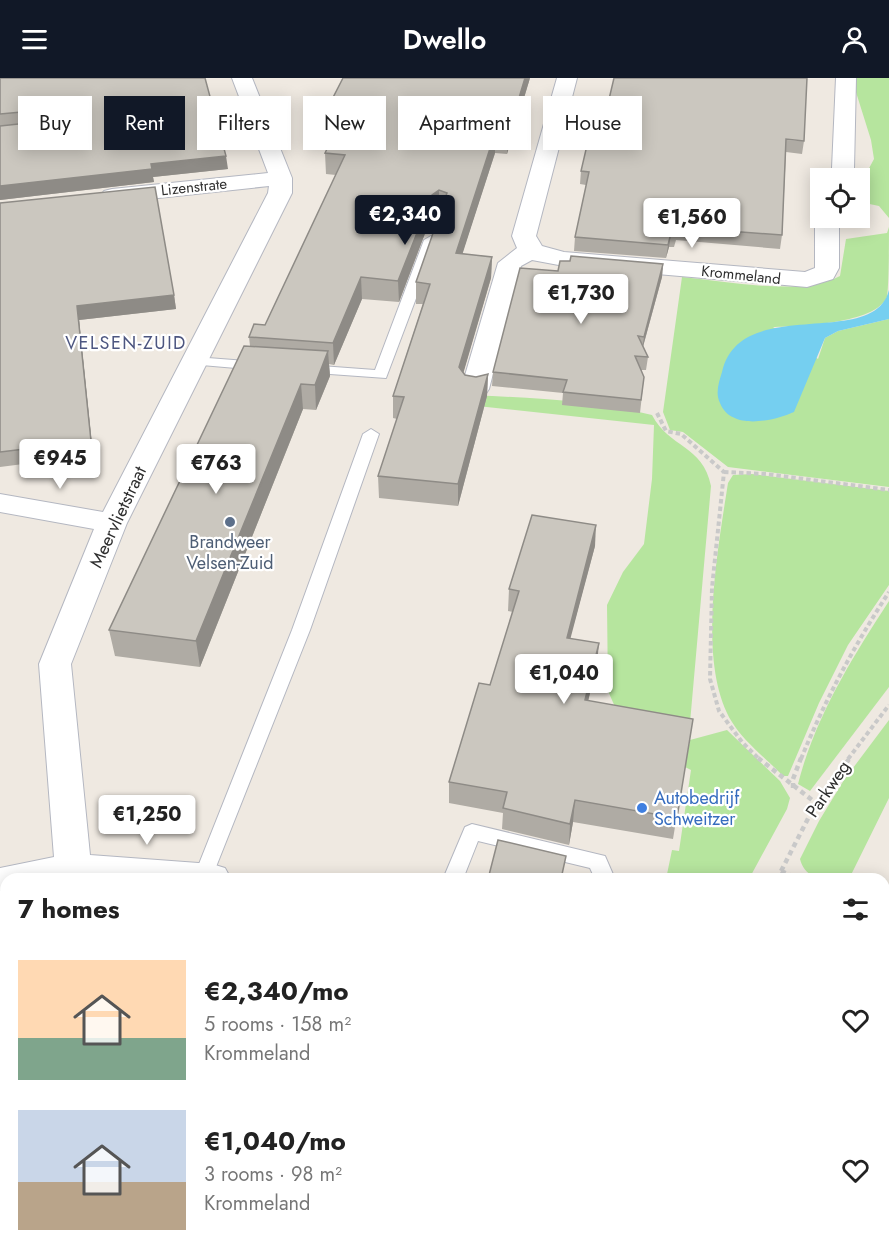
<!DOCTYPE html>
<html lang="en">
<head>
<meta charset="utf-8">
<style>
	:root { --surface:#fff; --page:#f6f6f6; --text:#222; --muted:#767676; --accent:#111827 }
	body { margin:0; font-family:Jost,sans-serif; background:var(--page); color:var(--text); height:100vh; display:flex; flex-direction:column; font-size:22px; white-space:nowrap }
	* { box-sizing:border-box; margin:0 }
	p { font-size:20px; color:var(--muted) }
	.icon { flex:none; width:33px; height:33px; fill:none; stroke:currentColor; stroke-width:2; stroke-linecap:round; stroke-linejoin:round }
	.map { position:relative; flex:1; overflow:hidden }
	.sheet { position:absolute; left:0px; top:795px; width:890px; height:384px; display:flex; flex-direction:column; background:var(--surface); border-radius:18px 18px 0 0; box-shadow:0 3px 15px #0003 }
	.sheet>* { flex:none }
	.banner { position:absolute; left:18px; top:18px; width:854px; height:54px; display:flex; gap:12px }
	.buttons { position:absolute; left:810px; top:90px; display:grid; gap:12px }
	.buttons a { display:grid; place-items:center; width:60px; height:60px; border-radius:0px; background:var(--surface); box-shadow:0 3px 15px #0003; font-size:30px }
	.price { position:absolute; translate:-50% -51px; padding:0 14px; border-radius:6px; background:#fff; color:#222; font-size:20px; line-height:39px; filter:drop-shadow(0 2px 3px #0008) }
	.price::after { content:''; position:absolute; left:50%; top:36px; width:18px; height:14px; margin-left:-9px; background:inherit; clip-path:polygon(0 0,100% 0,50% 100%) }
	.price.selected { background:var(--accent); color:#fff }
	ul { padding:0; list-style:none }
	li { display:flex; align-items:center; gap:18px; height:150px; padding:0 18px }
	li span { display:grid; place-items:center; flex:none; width:168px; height:120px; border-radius:0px; color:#555 }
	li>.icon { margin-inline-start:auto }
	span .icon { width:72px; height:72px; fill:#fffc; stroke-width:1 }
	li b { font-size:26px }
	h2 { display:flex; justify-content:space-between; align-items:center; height:72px; padding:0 18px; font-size:26px }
	.tag { padding:0 21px; border-radius:0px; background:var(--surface); box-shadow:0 3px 15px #0003; font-size:21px; line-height:54px }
	.tag.selected { background:var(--accent); color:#fff }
	header { display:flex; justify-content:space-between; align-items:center; height:78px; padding:0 18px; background:var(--accent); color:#fff; font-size:27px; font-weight:600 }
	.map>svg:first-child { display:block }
	.green { fill:#b6e59e }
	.water { fill:#75cff0 }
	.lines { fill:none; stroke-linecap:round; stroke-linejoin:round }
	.lane-casing { stroke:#b4b7c1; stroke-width:2 }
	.street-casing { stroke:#b4b7c1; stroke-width:2 }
	.secondary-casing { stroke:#b4b7c1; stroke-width:2 }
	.path-far1 { stroke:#c9c9c9; stroke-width:4; stroke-dasharray:4.5 3; stroke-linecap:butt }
	.path { stroke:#c9c9c9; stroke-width:4.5; stroke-dasharray:5 4; stroke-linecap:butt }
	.lane { fill:#fff; fill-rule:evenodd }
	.street { fill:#fff; fill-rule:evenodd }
	.secondary { fill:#fff; fill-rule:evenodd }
	.wall { fill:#afaba4 }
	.shaded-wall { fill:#8e8b86 }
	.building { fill:#cbc7bf; stroke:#8e8b86; stroke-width:1.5 }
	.service-dot { fill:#5c6f8a; stroke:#fff; stroke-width:2 }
	.shop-dot { fill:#3f7fe0; stroke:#fff; stroke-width:2 }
	.labels { text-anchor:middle; stroke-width:4.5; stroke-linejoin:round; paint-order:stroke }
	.far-street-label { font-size:15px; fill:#2e2e2e; stroke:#fff }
	.far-quarter-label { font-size:18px; letter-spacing:1.5px; fill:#4d5680; stroke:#fff }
	.street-label { font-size:18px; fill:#2e2e2e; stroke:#fff }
	.service-label { font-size:18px; fill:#4e5e75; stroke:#fff }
	.shop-label { font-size:18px; fill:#366cbe; stroke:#fff; text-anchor:start }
</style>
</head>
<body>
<header><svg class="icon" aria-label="menu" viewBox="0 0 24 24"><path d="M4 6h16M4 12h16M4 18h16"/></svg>Dwello<svg class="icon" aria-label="person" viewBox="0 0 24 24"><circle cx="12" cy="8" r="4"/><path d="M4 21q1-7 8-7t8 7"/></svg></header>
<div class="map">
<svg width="889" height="1179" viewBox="0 0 889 1179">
	<rect width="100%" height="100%" fill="#efe9e1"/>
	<g class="green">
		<polygon points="856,0 889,0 889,140 879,128 860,124 860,107 874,81 871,62 855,11"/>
		<path d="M889,149C889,167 889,204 887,219C875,246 800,248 773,249L818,281L825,260L838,253L889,241V409L728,389L683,354L670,352L663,334L682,199C726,203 801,219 840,198L846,161L887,155Z"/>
		<path d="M440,316C510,319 584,320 652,337C669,370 703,367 711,408L689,656L623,647L608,613L607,527L623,494L644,466L652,401L654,347L440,324Z"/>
		<path d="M752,396L889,413V507L848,567L819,625L788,698H783C767,681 744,664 732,644C696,586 718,470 728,405L733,397Z"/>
		<path d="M889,523V609L810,713L798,706C815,639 852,580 889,523Z"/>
		<path d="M889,642V720L849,801C830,801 806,805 800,781L819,743L844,702Z"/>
		<polygon points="727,652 780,703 790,720 787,731 749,801 666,801 672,772 679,773 691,692 685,689 690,662"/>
		<polygon points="135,1173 537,1173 534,1179 133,1179"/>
		<polygon points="591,1173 661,1173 657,1179 586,1179"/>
	</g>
	<path class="water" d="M889,212V241L838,253L825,260L794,334C774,343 731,353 720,325C715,315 719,304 722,294C740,215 874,273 889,212Z"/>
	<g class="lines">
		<defs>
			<g id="lane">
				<polygon points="431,158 438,162 386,300 302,294 300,291 302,288 307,287 375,292 424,162"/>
				<polygon points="195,279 259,284 266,288 259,292 190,286 188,283 190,280"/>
				<polygon points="371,351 379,356 310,552 212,799 193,801 292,552 363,356"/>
				<polygon points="472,746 605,778 615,801 595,801 590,790 478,763 463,801 443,801 465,749"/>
			</g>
			<g id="street">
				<polygon points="232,0 252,0 292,100 292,115 127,445 71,586 90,777 212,786 225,790 231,801 6,801 6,814 0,812 0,790 54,779 39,586 94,451 0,434 0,416 103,434 268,115 269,108 112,125 104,123 100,118 104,113 112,111 268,95"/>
				<polygon points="557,0 577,0 536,158 542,168 564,174 805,194 815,190 815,140 820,135 820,140 839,140 839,190 833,201 807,209 564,188 532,182 521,188 489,311 485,317 475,319 465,317 461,311 498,185 517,170 512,158"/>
				<polygon points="836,0 856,0 854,91 847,100 825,100 832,90"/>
				<polygon points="884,969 889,971 889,1007 884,1005"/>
				<rect x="75" y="1173" width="46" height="6"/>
			</g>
			<g id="secondary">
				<polygon points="889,831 889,873 884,875 884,833"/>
				<polygon points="889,1139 889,1179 858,1179 861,1173 884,1173 884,1142"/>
				<polygon points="718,1173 764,1173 762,1179 716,1179"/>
			</g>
		</defs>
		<use href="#lane" class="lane-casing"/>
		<use href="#street" class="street-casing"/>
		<use href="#secondary" class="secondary-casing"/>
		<g class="path-far1">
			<polyline points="657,335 666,353 681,356 724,394 712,510 710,601 719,633 742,664 759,681"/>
			<polyline points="724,394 766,396 889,412"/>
			<path d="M801,681C825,622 854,568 889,514"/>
			<polyline points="848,681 889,627"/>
		</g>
		<g class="path">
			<polyline points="758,680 816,725"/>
			<polyline points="793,710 793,701 801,680"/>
			<polyline points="781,793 798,801"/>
			<polyline points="777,801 816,725 850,680"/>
			<polyline points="564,1179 568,1173"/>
		</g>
		<use href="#lane" class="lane"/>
		<use href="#street" class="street"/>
		<use href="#secondary" class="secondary"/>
	</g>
	<g class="wall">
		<polygon points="0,0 228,91 153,99 154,104 0,122"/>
		<polygon points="343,0 530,0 507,76 495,75 462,176 492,179 491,200 463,295 465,297 476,299 488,296 487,318 458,428 379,420 378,398 397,341 393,340 393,318 423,226 416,226 416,204 441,133 439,132 432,137 399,224 362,221 334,287 329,286 330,298 316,332 303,331 200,589 115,578 109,552 250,268 249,259 265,247 336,97 326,96 325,75 332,61 323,61 322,41"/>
		<polygon points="602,51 804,63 802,76 786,74 782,157 780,171 676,162 674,169 669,169 666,180 574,173 575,159 586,107 580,106 581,93"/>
		<polygon points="0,125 174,217 176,231 79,242 93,377 0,389"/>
		<polygon points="570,183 663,186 662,199 643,269 648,279 646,292 641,292 644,299 640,335 562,327 563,315 492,308 493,294 558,193"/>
		<polygon points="595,468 570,560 597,586 588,623 693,641 673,761 573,744 569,767 502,751 503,735 449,725 449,704 490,607 513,534 508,533 509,511"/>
	</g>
	<g class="shaded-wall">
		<polygon points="525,0 530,0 507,76 508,56"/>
		<polygon points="495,55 495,75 456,196 456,175"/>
		<polygon points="226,78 228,91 153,99 154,104 0,122 0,108 151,86"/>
		<polygon points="439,112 439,132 432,137 399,224 398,203 432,117"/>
		<polygon points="671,155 669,169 666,180 668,167"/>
		<polygon points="492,179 491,200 459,310 459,289"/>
		<polygon points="663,186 662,199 642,272 644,259"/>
		<polygon points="361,199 362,221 334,287 333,265"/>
		<polygon points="174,217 176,231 79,242 93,377 91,363 77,228"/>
		<polygon points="328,273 330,298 316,332 315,307"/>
		<polygon points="488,296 487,318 458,428 458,406"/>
		<polygon points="301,306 303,331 200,589 196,563"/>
		<polygon points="596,447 595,468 565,581 567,560"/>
		<polygon points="599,565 597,586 583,644 585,622"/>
		<polygon points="575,722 573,744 569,767 570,746"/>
	</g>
	<g class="building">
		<polygon points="0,0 205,0 226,78 151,86 152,91 0,108 0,48 46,43 50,38 43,32 0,36"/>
		<polygon points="343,0 525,0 508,56 495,55 456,175 492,179 459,289 465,297 476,299 488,296 458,406 378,398 404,319 393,318 430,206 416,204 447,115 439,112 432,117 398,203 361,199 333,265 249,259 254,246 265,247 345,77 325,75 341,42 322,41"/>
		<polygon points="614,0 807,0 804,63 786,61 782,157 677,149 676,156 671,155 668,167 575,159 589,94 581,93 591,50 602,51"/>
		<polygon points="155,109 174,217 77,228 91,363 0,374 0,125"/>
		<polygon points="571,178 663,186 644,259 638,258 648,279 635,278 644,299 641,322 563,314 567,302 493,294 520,190 558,193 560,183 570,183"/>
		<polygon points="244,268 328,273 315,307 301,306 196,563 109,552"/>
		<polygon points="532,437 596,447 567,560 599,565 585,622 693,641 677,740 575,722 570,746 503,730 507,714 449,704 479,605 490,607 519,513 509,511"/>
		<polygon points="498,762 566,778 561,801 488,801"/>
	</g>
	<circle class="service-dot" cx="230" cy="444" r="6"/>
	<circle class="shop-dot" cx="642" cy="730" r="6"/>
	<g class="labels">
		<g class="far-street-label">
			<text transform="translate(194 109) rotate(-6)" y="5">Lizenstrate</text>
			<text transform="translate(741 197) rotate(6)" y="5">Krommeland</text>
		</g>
		<g class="far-quarter-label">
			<text x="126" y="271">VELSEN-ZUID</text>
		</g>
		<g class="street-label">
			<text transform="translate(118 439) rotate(-65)" y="6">Meervlietstraat</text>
			<text transform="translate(828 711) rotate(-56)" y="6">Parkweg</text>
		</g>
		<g class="service-label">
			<text x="230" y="470">Brandweer<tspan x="230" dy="21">Velsen-Zuid</tspan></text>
		</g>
		<g class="shop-label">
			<text x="654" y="726">Autobedrijf<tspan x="654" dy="21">Schweitzer</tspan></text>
		</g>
	</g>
</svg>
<div class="buttons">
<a><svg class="icon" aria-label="locate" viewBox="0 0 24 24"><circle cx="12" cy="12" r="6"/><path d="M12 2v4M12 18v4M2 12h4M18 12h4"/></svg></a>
</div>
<b class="price selected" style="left:405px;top:168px">€2,340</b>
<b class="price" style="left:692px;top:171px">€1,560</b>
<b class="price" style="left:581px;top:247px">€1,730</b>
<b class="price" style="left:60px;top:412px">€945</b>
<b class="price" style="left:216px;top:417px">€763</b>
<b class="price" style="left:564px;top:627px">€1,040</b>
<b class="price" style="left:147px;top:768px">€1,250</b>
<div class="banner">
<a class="tag">Buy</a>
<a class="tag selected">Rent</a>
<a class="tag">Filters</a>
<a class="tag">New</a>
<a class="tag">Apartment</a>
<a class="tag">House</a>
</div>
<section class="sheet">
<h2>7 homes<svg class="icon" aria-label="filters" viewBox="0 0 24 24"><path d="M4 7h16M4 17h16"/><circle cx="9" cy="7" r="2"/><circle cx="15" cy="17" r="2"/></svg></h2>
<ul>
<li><span style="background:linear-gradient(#ffd9b3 65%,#7fa58c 0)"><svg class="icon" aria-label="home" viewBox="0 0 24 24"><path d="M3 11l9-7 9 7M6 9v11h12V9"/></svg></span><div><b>€2,340/mo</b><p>5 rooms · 158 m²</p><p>Krommeland</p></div><svg class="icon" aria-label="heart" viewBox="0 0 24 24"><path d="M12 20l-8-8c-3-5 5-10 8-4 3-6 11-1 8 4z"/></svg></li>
<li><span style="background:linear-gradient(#c9d6e8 60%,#b9a48a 0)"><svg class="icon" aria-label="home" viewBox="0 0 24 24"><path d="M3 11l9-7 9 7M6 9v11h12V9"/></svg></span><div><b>€1,040/mo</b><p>3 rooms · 98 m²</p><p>Krommeland</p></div><svg class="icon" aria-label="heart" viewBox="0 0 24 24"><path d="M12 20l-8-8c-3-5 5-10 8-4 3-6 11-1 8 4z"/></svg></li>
</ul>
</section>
</div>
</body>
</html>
